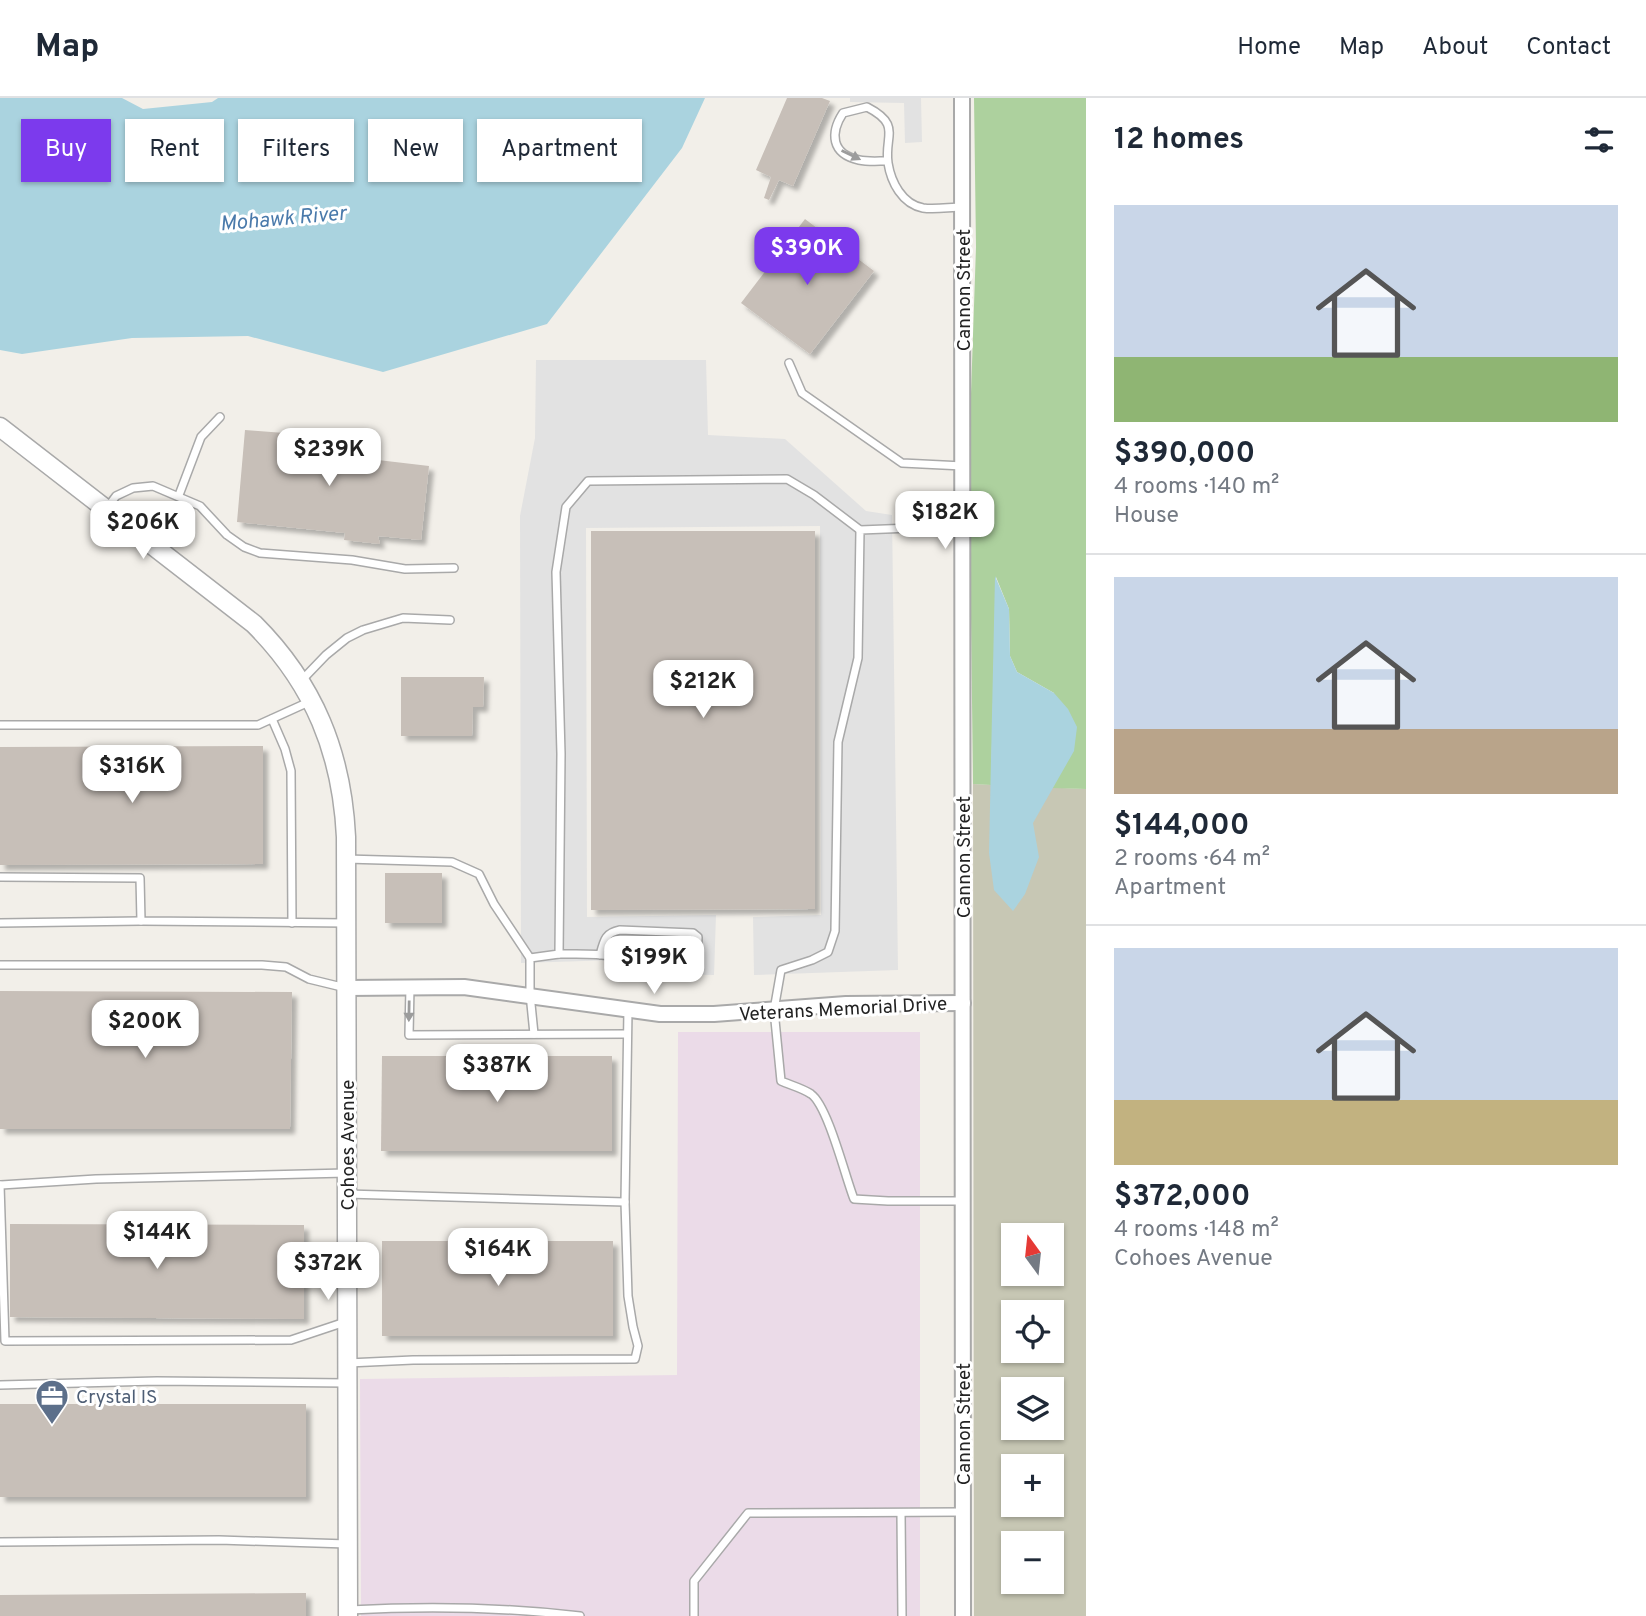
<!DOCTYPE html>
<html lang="en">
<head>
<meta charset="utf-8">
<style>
	:root { --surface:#fff; --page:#f2f2f3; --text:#1f2937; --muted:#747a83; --line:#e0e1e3; --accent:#7c3aed }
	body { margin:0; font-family:Overpass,sans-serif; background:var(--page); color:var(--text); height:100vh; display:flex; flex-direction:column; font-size:26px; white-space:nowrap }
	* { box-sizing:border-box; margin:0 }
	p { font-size:23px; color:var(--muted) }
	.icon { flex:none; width:38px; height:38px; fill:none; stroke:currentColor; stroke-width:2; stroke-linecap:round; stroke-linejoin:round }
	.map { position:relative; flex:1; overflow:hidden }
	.panel { display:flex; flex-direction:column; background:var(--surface); width:560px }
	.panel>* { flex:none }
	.top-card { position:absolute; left:21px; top:21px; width:665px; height:63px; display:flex; gap:14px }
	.needle { width:46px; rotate:345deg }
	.fabs { position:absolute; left:1001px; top:1125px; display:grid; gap:14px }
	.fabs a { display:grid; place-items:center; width:63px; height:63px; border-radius:0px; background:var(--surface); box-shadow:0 2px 5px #0004; font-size:35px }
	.price { position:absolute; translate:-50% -60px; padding:0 16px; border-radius:14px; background:#fff; color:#222; font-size:23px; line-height:46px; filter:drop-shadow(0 2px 4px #0008) }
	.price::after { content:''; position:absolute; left:50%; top:42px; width:21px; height:16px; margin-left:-10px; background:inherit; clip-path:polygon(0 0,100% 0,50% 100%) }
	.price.selected { background:var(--accent); color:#fff }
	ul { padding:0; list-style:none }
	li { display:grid; align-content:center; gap:14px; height:371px; padding:0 28px }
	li+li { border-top:2px solid var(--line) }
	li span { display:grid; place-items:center; height:217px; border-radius:0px; color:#555 }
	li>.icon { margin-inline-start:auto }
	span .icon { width:126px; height:126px; fill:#fffc; stroke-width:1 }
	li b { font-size:30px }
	h2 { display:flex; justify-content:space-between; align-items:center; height:84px; padding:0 28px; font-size:30px }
	.pill { padding:0 24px; border-radius:0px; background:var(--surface); box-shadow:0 2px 5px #0004; font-size:24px; line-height:63px }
	.pill.selected { background:var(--accent); color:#fff }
	header { display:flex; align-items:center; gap:42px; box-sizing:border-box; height:98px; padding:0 35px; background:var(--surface); border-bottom:2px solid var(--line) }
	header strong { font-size:33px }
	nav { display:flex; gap:38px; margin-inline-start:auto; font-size:24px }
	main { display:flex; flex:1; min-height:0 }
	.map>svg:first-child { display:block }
	.industrial { fill:#ebdbe8 }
	.construction { fill:#c7c7b4; fill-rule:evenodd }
	.forest { fill:#add19e }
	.parking { fill:#e2e2e2 }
	.water { fill:#aad3df }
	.building { fill:#c7bfb8; filter:url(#shadow) }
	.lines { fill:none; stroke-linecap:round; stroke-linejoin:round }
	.service-casing { stroke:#a9a9a9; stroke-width:10 }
	.minor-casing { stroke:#a9a9a9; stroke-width:18 }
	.tertiary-casing { stroke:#a9a9a9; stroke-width:21 }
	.service { stroke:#fff; stroke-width:7 }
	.minor { stroke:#fff; stroke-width:14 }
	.tertiary { stroke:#fff; stroke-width:18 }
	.oneway { fill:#9c9c9c }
	.labels { text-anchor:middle; stroke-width:6; stroke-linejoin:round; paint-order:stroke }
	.street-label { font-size:19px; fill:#222; stroke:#fff }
	.service-label { font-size:19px; fill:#4e5e75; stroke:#fff; text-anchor:start }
	.water-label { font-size:21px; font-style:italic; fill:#4a7aab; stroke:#fff }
</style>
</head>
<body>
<header>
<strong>Map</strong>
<nav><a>Home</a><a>Map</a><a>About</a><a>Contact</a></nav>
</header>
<main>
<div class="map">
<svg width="1086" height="1518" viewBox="0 0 1086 1518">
	<defs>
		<filter id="shadow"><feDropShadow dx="5" dy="5" stdDeviation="2" flood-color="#0004"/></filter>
	</defs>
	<rect width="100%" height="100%" fill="#f2efe9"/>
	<polygon class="industrial" points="678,934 920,934 920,1518 361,1518 360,1281 677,1277"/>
	<path class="construction" d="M973,686L1086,691V1518H974ZM1013,1138H1052V1176H1013ZM1013,1214H1052V1253H1013ZM1013,1292H1052V1330H1013ZM1013,1368H1052V1407H1013ZM1013,1446H1052V1484H1013Z"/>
	<polygon class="forest" points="974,0 1086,0 1086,691 1052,690 1056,681 1054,595 1017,574 1010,558 1009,511 996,479 991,687 973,686 969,354 976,149"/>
	<g class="parking">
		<polygon points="850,0 921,0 922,44 905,45 904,5 850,4"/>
		<polygon points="536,262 706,262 708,337 785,341 866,413 892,417 898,872 754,877 753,819 821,817 820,428 586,430 587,819 716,817 714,877 626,876 616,862 521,865 520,418 535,340"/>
	</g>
	<g class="water">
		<polygon points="0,0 122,0 143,11 212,4 218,0 705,0 682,50 547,226 383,274 248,238 132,240 22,256 0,252"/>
		<polygon points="995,478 1009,511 1010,558 1017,574 1054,595 1068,611 1077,629 1074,653 1033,725 1039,759 1025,796 1013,813 994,792 989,755"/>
	</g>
	<g class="building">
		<polygon points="787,0 822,0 830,3 793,88 779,82 769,102 764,100 771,79 756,72"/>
		<polygon points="805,121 874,173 810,256 741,205"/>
		<polygon points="245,332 363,341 361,360 429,368 421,442 378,438 380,446 344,442 345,435 237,424"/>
		<polygon points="591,433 815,433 815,811 591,812"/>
		<polygon points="401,579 484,579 483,609 473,609 472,638 401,638"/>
		<polygon points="263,648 263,766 0,767 0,649"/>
		<rect x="385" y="775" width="57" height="50"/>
		<polygon points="0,893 292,894 290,1031 0,1031"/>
		<polygon points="382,958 612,958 612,1053 381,1053"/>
		<polygon points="10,1126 304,1127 304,1221 10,1219"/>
		<rect x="382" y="1143" width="231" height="95"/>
		<rect x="0" y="1306" width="306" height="93"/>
		<polygon points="306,1495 306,1518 0,1518 0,1497"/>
	</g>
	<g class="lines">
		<defs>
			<g id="service">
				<path d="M887,63C878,63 868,64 859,62C831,56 830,35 843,15L867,9C902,27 884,38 888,65C891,84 902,106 923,110C935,112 950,109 962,109"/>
				<polyline points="789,265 802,295 902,365 963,368"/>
				<polyline points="179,397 201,339 220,319"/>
				<polyline points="107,410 116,398 133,390 153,388 200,408 227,437 244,449 260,455 352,462 405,471 454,470"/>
				<polyline points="301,583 326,557 347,540 363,532 403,520 450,522"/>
				<polyline points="272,621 285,651 291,673 292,825"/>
				<polyline points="0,627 258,627 311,603"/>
				<polyline points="346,761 452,764 479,776 494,806 530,860"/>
				<polyline points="0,779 140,780 141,823 346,825"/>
				<polyline points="0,825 141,823"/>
				<path d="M559,856C576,856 595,855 611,858C621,860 626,868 636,869L691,867L697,863L698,839L693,835L620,832C605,835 604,842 600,857"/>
				<polyline points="0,867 262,867 286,869 309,881 346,890"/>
				<polyline points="410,889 409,937 627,936"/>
				<polyline points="534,936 530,896 530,860 559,856 561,656 556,474 566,409 588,383 787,381 814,397 860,432"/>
				<polyline points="0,1087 5,1243 291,1242 345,1224"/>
				<polyline points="1,1087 96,1081 346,1075"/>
				<polyline points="347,1096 625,1104"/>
				<path d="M962,1103H888L854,1101C845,1078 828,1008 811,996C802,990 790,987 781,983L774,912L781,872L812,862L828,854L835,833L838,644L858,560L860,432L963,428"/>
				<polyline points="348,1265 413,1262 635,1261 638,1248 633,1229 628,1198 625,1104 628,912"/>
				<polyline points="0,1287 157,1283 346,1285"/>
				<polyline points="901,1415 902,1518"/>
				<polyline points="0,1444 219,1442 347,1446"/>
				<path d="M349,1512C426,1508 504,1509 580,1518"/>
				<polyline points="694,1518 694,1483 748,1415 963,1414"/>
			</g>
			<g id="minor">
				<polyline points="962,0 963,1518"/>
				<polyline points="346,890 464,889 660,916 714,916 846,906 963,905"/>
			</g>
			<path id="tertiary" d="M0,329L254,526C314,586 342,655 346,739L348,1518"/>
		</defs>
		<use href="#service" class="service-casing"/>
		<use href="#minor" class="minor-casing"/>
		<use href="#tertiary" class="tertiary-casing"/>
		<use href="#service" class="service"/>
		<use href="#minor" class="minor"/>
		<use href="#tertiary" class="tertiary"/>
	</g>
	<defs><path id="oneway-solid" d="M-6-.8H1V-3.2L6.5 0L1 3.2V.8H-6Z" transform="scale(1.75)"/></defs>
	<g class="oneway">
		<use href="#oneway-solid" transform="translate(851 57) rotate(26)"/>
		<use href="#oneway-solid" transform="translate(409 913) rotate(91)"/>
	</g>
	<defs>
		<symbol id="office-pin" viewBox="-11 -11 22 30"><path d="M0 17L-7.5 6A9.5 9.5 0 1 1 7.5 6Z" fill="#5c6f8a" stroke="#fff"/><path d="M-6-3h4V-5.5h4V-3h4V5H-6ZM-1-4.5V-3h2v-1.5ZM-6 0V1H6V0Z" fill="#fff"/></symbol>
	</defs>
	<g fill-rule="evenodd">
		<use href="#office-pin" x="33" y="1279" width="38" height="52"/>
	</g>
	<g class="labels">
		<g class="street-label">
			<text transform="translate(963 192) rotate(-90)" y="7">Cannon Street</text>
			<text transform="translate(963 759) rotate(-90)" y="7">Cannon Street</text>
			<text transform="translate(843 910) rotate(-3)" y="7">Veterans Memorial Drive</text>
			<text transform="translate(347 1047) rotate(-90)" y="7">Cohoes Avenue</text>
			<text transform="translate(963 1326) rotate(-90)" y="7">Cannon Street</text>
		</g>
		<g class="service-label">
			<text x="76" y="1305">Crystal IS</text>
		</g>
		<g class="water-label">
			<text transform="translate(283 120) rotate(-5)" y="7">Mohawk River</text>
		</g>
	</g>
</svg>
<div class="fabs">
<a><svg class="needle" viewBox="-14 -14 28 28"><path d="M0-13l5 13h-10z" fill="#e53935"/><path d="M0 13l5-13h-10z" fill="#747a83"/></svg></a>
<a><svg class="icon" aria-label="locate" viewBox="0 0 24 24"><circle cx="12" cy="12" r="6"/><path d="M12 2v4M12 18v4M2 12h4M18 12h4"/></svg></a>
<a><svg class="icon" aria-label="layers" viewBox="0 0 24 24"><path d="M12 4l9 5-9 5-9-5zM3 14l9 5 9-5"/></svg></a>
<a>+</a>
<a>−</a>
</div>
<b class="price selected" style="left:807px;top:189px">$390K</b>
<b class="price" style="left:329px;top:390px">$239K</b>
<b class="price" style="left:945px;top:453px">$182K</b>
<b class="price" style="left:143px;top:463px">$206K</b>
<b class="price" style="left:703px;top:622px">$212K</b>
<b class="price" style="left:132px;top:707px">$316K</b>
<b class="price" style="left:654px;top:898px">$199K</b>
<b class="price" style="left:145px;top:962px">$200K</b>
<b class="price" style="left:497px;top:1006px">$387K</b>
<b class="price" style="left:157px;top:1173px">$144K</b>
<b class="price" style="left:498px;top:1190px">$164K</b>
<b class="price" style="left:328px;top:1204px">$372K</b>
<div class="top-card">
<a class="pill selected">Buy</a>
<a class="pill">Rent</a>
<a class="pill">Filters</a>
<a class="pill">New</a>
<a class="pill">Apartment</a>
</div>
</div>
<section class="panel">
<h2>12 homes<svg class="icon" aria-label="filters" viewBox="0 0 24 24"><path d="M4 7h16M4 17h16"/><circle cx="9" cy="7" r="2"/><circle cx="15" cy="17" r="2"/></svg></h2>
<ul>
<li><span style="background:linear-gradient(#c9d6e8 70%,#8fb573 0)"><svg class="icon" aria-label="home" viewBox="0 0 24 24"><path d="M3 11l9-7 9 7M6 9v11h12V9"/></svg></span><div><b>$390,000</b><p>4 rooms · 140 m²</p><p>House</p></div></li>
<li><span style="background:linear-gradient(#c9d6e8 70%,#b9a48a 0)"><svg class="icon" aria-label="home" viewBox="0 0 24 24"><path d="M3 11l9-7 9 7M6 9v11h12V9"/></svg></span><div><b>$144,000</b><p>2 rooms · 64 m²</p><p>Apartment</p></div></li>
<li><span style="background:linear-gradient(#c9d6e8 70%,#c2b280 0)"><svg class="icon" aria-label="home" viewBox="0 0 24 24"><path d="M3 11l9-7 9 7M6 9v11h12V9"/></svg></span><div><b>$372,000</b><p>4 rooms · 148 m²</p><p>Cohoes Avenue</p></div></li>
</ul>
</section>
</main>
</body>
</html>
